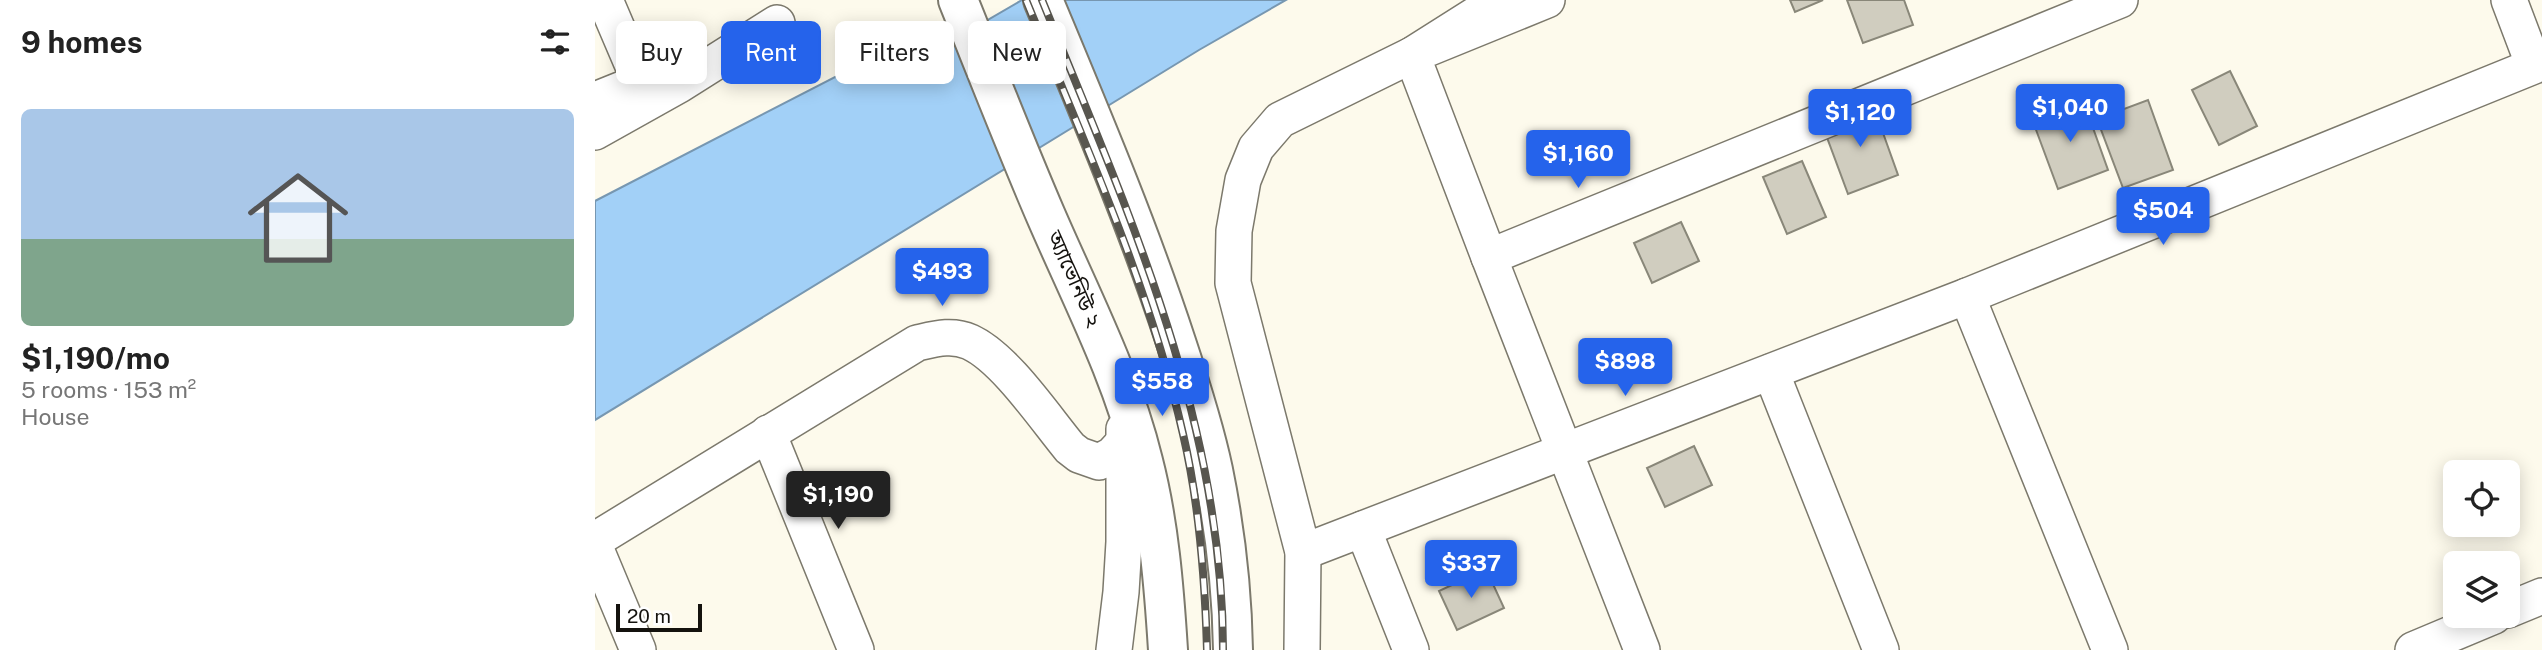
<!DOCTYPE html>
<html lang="en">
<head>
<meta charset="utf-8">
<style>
	:root { --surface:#fff; --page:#f6f6f6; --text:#222; --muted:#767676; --line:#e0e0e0; --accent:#2563eb }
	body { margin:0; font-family:"Public Sans","Noto Sans Bengali",sans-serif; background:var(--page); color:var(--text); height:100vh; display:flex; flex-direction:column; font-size:26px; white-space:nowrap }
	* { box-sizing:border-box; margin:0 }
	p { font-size:23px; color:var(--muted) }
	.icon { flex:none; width:38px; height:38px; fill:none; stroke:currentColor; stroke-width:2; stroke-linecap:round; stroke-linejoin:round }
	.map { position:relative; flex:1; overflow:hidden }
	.details { display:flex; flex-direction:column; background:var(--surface); width:595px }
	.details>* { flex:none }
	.banner { position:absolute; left:21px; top:21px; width:665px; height:63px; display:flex; gap:14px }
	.tools { position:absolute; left:1848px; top:460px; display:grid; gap:14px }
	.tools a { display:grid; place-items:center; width:77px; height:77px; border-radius:10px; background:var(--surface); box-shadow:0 4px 18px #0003; font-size:35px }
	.scale { position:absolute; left:21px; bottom:18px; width:86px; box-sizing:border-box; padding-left:7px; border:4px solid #14120e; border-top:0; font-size:19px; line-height:24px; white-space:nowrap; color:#14120e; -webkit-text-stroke:5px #fff; paint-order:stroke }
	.price { position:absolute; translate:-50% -60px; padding:0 16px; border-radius:7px; background:var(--accent); color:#fff; font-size:23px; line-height:46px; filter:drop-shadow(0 2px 4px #0008) }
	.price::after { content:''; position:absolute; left:50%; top:42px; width:21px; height:16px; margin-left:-10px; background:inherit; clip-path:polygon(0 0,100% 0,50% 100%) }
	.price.current { background:#222; color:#fff }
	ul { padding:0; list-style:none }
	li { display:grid; align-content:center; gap:14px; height:371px; padding:0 21px }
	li+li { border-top:2px solid var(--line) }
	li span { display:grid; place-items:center; height:217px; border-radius:10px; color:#555 }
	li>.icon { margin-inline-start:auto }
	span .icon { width:126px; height:126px; fill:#fffc; stroke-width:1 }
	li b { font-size:30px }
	h2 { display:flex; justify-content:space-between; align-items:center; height:84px; padding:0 21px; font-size:30px }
	.pill { padding:0 24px; border-radius:10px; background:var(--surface); box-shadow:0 4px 18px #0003; font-size:24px; line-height:63px }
	.pill.current { background:var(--accent); color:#fff }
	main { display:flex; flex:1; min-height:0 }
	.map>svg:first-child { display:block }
	.water { fill:#a2d0f7; stroke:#7797b1; stroke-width:2 }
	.building { fill:#d0cdbf; stroke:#898779; stroke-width:2 }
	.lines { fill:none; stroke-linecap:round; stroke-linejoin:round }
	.minor-casing { stroke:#7c796c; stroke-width:38 }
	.secondary-casing { stroke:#7c796c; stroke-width:42 }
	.minor { stroke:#fff; stroke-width:35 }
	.secondary { stroke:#fff; stroke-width:38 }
	.rail-casing { stroke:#58564f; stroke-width:8 }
	.rail { stroke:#fff; stroke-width:5; stroke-dasharray:16; stroke-linecap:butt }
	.labels { text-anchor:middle; stroke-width:7; stroke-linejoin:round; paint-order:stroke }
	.street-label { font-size:21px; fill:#14120e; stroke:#fff }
</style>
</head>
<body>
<main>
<section class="details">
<h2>9 homes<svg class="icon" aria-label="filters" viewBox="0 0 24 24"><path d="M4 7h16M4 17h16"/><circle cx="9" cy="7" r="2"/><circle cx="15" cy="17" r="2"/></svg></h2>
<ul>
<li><span style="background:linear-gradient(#a9c7e8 60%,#7fa58c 0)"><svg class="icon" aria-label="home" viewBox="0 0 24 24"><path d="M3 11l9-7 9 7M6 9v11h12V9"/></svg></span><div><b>$1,190/mo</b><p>5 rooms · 153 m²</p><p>House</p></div></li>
</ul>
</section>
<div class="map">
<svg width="1947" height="650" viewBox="0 0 1947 650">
	<rect width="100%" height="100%" fill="#fdfaec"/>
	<polygon class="water" points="427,0 691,0 604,50 0,420 0,201 240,77 291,79"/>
	<g class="building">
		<polygon points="1195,0 1228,0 1200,12"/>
		<polygon points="1252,0 1309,0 1318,25 1268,43"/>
		<polygon points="1635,71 1662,126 1624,145 1597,90"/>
		<polygon points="1488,100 1513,170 1463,189 1437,119"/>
		<polygon points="1553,100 1578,170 1528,188 1502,119"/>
		<polygon points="1278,105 1303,175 1253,194 1227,124"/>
		<polygon points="1207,161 1231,217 1192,234 1168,177"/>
		<polygon points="1086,222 1104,261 1057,283 1039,243"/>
		<polygon points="1099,446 1117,485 1070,507 1052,468"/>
		<polygon points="891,569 909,608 862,630 844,591"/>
	</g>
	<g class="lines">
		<defs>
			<g id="minor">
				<polyline points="0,100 45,82 10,0"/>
				<polyline points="0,132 84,85 182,23"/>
				<polyline points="894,257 817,55 952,0"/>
				<polyline points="1176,372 1286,650"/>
				<polyline points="173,433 261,650"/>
				<polyline points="768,529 816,650"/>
				<path d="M0,540L322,343C340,339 357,334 375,342C410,358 450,418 475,448L484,455L504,462L517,455L528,443"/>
				<polyline points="0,547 43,650"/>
				<polyline points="708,552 1372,296"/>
				<polyline points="1913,610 1947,596"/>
				<polyline points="519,650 526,592 529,542 529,429"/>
				<polyline points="707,650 708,552 638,283 639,231 648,180 661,148 685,120 817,55 904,0"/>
				<polyline points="1047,650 894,257 1525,0"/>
				<polyline points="1515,650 1372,296 1939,66 1914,0"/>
				<polyline points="1818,650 1899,616"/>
			</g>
			<g id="secondary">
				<path d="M363,0C392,72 420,144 451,216C486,297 527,375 548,461C564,523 569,587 573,650"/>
				<path d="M448,0C495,113 543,226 581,342C595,384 609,427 618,470C630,529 637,590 638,650"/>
			</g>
		</defs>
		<use href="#minor" class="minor-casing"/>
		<use href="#secondary" class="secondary-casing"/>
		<use href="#minor" class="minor"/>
		<use href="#secondary" class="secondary"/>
		<defs>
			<g id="rail">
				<path d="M431,0C489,142 554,284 588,434C604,502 610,580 612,650"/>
				<path d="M447,0C532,209 628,419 628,650"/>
			</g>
		</defs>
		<use href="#rail" class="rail-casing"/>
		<use href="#rail" class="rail"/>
	</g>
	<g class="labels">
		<g class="street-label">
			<text transform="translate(479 279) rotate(66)" y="7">অ্যাভেনিউ ২</text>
		</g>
	</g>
</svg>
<div class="tools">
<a><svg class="icon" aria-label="locate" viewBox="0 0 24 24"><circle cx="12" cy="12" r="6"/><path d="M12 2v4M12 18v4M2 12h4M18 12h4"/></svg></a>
<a><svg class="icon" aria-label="layers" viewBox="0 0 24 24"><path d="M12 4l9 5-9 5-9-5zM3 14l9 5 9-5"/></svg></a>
</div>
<div class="scale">20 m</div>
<b class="price" style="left:1475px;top:144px">$1,040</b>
<b class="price" style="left:1265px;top:149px">$1,120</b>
<b class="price" style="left:983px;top:190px">$1,160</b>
<b class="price" style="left:1568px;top:247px">$504</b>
<b class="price" style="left:347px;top:308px">$493</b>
<b class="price" style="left:1030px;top:398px">$898</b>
<b class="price" style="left:567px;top:418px">$558</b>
<b class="price current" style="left:243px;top:531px">$1,190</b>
<b class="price" style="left:876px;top:600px">$337</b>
<div class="banner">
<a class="pill">Buy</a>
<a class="pill current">Rent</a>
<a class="pill">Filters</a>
<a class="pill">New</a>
</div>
</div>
</main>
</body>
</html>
